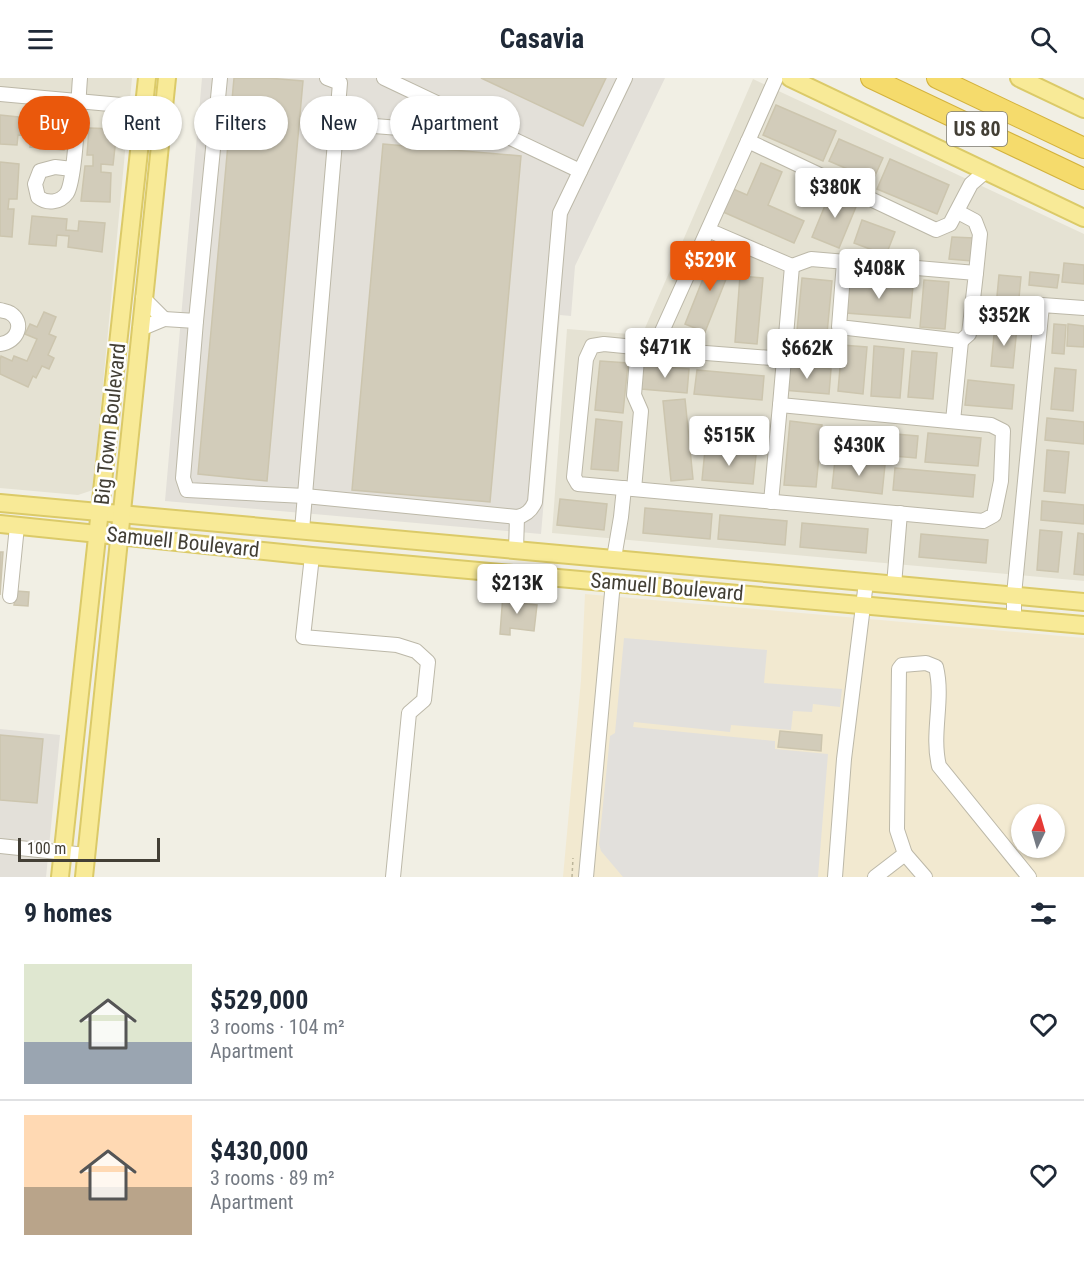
<!DOCTYPE html>
<html lang="en">
<head>
<meta charset="utf-8">
<style>
	:root { --surface:#fff; --page:#f6f6f7; --text:#1f2937; --muted:#747a83; --line:#e0e1e3; --accent:#ea580c }
	body { margin:0; font-family:"Roboto Condensed",sans-serif; background:var(--page); color:var(--text); height:100vh; display:flex; flex-direction:column; font-size:22px; white-space:nowrap }
	* { box-sizing:border-box; margin:0 }
	p { font-size:20px; color:var(--muted) }
	.icon { flex:none; width:33px; height:33px; fill:none; stroke:currentColor; stroke-width:2; stroke-linecap:round; stroke-linejoin:round }
	.map { position:relative; height:799px; overflow:hidden }
	.side { display:flex; flex-direction:column; background:var(--surface); flex:1 }
	.side>* { flex:none }
	.guide { position:absolute; left:18px; top:18px; width:600px; height:54px; display:flex; gap:12px }
	.needle { width:39px; rotate:5deg }
	.controls { position:absolute; left:1011px; top:726px; display:grid; gap:12px }
	.controls a { display:grid; place-items:center; width:54px; height:54px; border-radius:50%; background:var(--surface); box-shadow:0 2px 4px #0004; font-size:30px }
	.scale { position:absolute; left:18px; bottom:15px; width:142px; box-sizing:border-box; padding-left:6px; border:3px solid #433f35; border-top:0; font-size:16px; line-height:21px; white-space:nowrap; color:#433f35; -webkit-text-stroke:4px #fff; paint-order:stroke }
	.price { position:absolute; translate:-50% -51px; padding:0 14px; border-radius:6px; background:#fff; color:#222; font-size:20px; line-height:39px; filter:drop-shadow(0 2px 3px #0008) }
	.price::after { content:''; position:absolute; left:50%; top:36px; width:18px; height:14px; margin-left:-9px; background:inherit; clip-path:polygon(0 0,100% 0,50% 100%) }
	.price.current { background:var(--accent); color:#fff }
	ul { padding:0; list-style:none }
	li { display:flex; align-items:center; gap:18px; height:150px; padding:0 24px }
	li+li { border-top:2px solid var(--line) }
	li span { display:grid; place-items:center; flex:none; width:168px; height:120px; border-radius:0px; color:#555 }
	li>.icon { margin-inline-start:auto }
	span .icon { width:72px; height:72px; fill:#fffc; stroke-width:1 }
	li b { font-size:26px }
	h2 { display:flex; justify-content:space-between; align-items:center; height:72px; padding:0 24px; font-size:26px }
	.tag { padding:0 21px; border-radius:27px; background:var(--surface); box-shadow:0 2px 4px #0004; font-size:21px; line-height:54px }
	.tag.current { background:var(--accent); color:#fff }
	header { display:flex; justify-content:space-between; align-items:center; height:78px; padding:0 24px; background:var(--surface); font-size:27px; font-weight:700 }
	.map>svg:first-child { display:block }
	.residential { fill:#e5e2d3 }
	.commercial { fill:#f2e9d0; fill-rule:evenodd }
	.industrial { fill:#e3e0d9 }
	.parking { fill:#e2e0dc }
	.building { fill:#d2ccba; stroke:#ccc5ae; stroke-width:1.5 }
	.lines { fill:none; stroke-linecap:round; stroke-linejoin:round }
	.minor-casing { stroke:#bcb8a8; stroke-width:16 }
	.major-casing { stroke:#dbca68; stroke-width:20 }
	.highway-casing { stroke:#d3b23c; stroke-width:22 }
	.path { stroke:#bcb59a; stroke-width:1.5; stroke-dasharray:3 3; stroke-linecap:butt }
	.minor { stroke:#fff; stroke-width:14 }
	.major { stroke:#f8ea97; stroke-width:16 }
	.highway { stroke:#f5db6c; stroke-width:20 }
	.labels { text-anchor:middle; stroke-width:5; stroke-linejoin:round; paint-order:stroke }
	.shield { fill:#fff; stroke:#7b7972; stroke-width:1.5 }
	.shield-label { font-size:20px; font-weight:bold; fill:#433f35 }
	.street-label { font-size:21px; fill:#433f35; stroke:#fff }
</style>
</head>
<body>
<header><svg class="icon" aria-label="menu" viewBox="0 0 24 24"><path d="M4 6h16M4 12h16M4 18h16"/></svg>Casavia<svg class="icon" aria-label="search" viewBox="0 0 24 24"><circle cx="10" cy="10" r="6"/><path d="M15 15l6 6"/></svg></header>
<div class="map">
<svg width="1084" height="799" viewBox="0 0 1084 799">
	<rect width="100%" height="100%" fill="#f1efe4"/>
	<g class="residential">
		<polygon points="0,0 132,0 93,412 78,417 0,410"/>
		<polygon points="753,1 1084,156 1084,503 552,455 567,251 642,257"/>
	</g>
	<path class="commercial" d="M585,516L1084,560V799H563L581,602ZM1022,736H1054V770H1022Z"/>
	<g class="industrial">
		<polygon points="202,0 665,0 575,188 571,238 560,237 541,456 165,423"/>
		<polygon points="0,651 60,657 46,799 0,799"/>
	</g>
	<polygon class="parking" points="624,560 767,572 764,605 842,611 840,629 813,626 812,634 793,633 791,652 731,647 730,654 634,644 633,649 775,663 775,671 828,676 818,799 623,799 601,773 599,766 610,658 615,655"/>
	<g class="building">
		<polygon points="234,0 268,0 303,3 267,403 198,396"/>
		<polygon points="481,0 606,0 583,48"/>
		<polygon points="776,27 836,53 823,83 763,57"/>
		<polygon points="0,37 28,40 27,52 37,53 38,41 66,44 64,72 30,69 31,58 18,57 17,67 0,66"/>
		<polygon points="89,50 117,51 113,87 101,86 101,94 111,95 110,124 81,123 85,88 93,88 93,77 87,77"/>
		<polygon points="839,61 883,80 873,102 829,83"/>
		<polygon points="383,66 521,78 490,424 352,412"/>
		<polygon points="890,81 949,107 937,136 877,111"/>
		<polygon points="0,84 19,86 17,121 9,121 8,131 14,131 12,159 0,158"/>
		<polygon points="761,85 782,94 768,127 804,143 794,165 721,133 731,110 747,117"/>
		<polygon points="831,113 858,124 839,170 812,159"/>
		<polygon points="32,138 67,141 66,152 78,153 79,143 105,145 102,174 68,169 69,158 57,157 56,168 29,166"/>
		<polygon points="862,142 895,154 886,177 854,165"/>
		<polygon points="952,159 974,160 972,183 949,181"/>
		<polygon points="714,173 734,181 705,254 685,246"/>
		<polygon points="1064,185 1084,187 1084,206 1062,204"/>
		<polygon points="1030,194 1059,197 1057,210 1029,207"/>
		<polygon points="999,197 1021,199 1017,240 995,239"/>
		<polygon points="740,198 763,200 757,266 735,264"/>
		<polygon points="802,200 832,203 826,266 796,263"/>
		<polygon points="924,202 949,204 945,251 920,249"/>
		<polygon points="849,203 913,208 910,240 846,235"/>
		<polygon points="44,234 56,239 49,256 56,259 48,277 54,280 49,291 42,288 36,300 33,298 28,309 0,296 0,282 1,278 12,283 14,278 27,283 37,261 25,256 30,246 37,249"/>
		<polygon points="1054,246 1066,247 1064,276 1052,275"/>
		<polygon points="1068,246 1084,248 1084,269 1067,268"/>
		<polygon points="995,247 1017,249 1013,290 991,288"/>
		<polygon points="842,267 867,269 863,316 838,313"/>
		<polygon points="874,268 904,271 900,320 871,318"/>
		<polygon points="912,273 937,275 933,321 908,319"/>
		<polygon points="600,283 628,285 623,335 595,332"/>
		<polygon points="643,287 689,291 687,315 641,311"/>
		<polygon points="785,287 831,291 829,316 783,312"/>
		<polygon points="1055,290 1076,292 1073,333 1051,331"/>
		<polygon points="697,292 764,298 762,322 694,316"/>
		<polygon points="968,302 1014,307 1012,331 965,327"/>
		<polygon points="685,321 693,401 671,403 663,323"/>
		<polygon points="706,339 758,344 756,368 704,363"/>
		<polygon points="1047,340 1084,344 1084,366 1045,362"/>
		<polygon points="596,341 622,344 618,393 591,391"/>
		<polygon points="790,343 822,347 816,409 784,407"/>
		<polygon points="838,351 918,358 916,380 836,373"/>
		<polygon points="928,355 981,360 978,388 925,384"/>
		<polygon points="705,372 756,377 753,406 702,402"/>
		<polygon points="1047,372 1069,374 1065,415 1044,413"/>
		<polygon points="835,382 885,387 882,416 832,410"/>
		<polygon points="895,390 975,397 973,419 893,412"/>
		<polygon points="560,421 607,426 604,452 557,447"/>
		<polygon points="1042,423 1084,427 1084,446 1041,442"/>
		<polygon points="645,430 712,436 710,461 643,455"/>
		<polygon points="720,437 787,443 785,467 718,461"/>
		<polygon points="802,445 868,451 866,475 800,469"/>
		<polygon points="1040,452 1062,454 1058,494 1037,492"/>
		<polygon points="1078,455 1084,456 1084,497 1074,496"/>
		<polygon points="921,456 988,462 986,485 919,479"/>
		<polygon points="0,474 3,474 0,517"/>
		<polygon points="16,513 29,514 28,528 14,527"/>
		<polygon points="503,516 520,518 519,525 537,527 534,553 510,550 510,557 500,556"/>
		<polygon points="780,653 822,657 821,673 778,669"/>
		<polygon points="0,657 43,661 37,725 0,722"/>
	</g>
	<g class="lines">
		<defs>
			<g id="minor">
				<polyline points="384,0 580,93"/>
				<polyline points="0,16 121,27"/>
				<polyline points="337,45 499,58"/>
				<polyline points="748,63 776,0"/>
				<path d="M72,91L55,89L40,93L35,106L38,119C47,126 60,125 67,115C76,100 78,22 80,0"/>
				<polyline points="958,134 975,143 980,156 976,195"/>
				<polyline points="708,152 792,188 780,327 991,347 1003,353 1001,403 994,437 983,443 578,406 574,399 586,281 592,268 604,266 654,271 748,63 936,152 950,146 971,106 986,93"/>
				<polyline points="792,188 811,181 976,195 969,256 961,263 839,249 844,184"/>
				<path d="M0,232C3,233 7,233 10,235C25,244 18,264 0,266"/>
				<polyline points="164,241 196,243 220,0"/>
				<path d="M196,243L183,400L187,412L305,418L517,439C526,437 531,433 535,424L560,135L625,0"/>
				<polyline points="140,251 164,241 143,220"/>
				<polyline points="654,271 784,281"/>
				<polyline points="953,343 961,263"/>
				<polyline points="634,411 641,333 634,317 638,269"/>
				<polyline points="771,424 780,327"/>
				<polyline points="302,452 340,5 327,0"/>
				<polyline points="516,472 517,439"/>
				<polyline points="312,478 303,559 397,567 416,573 428,584 424,622 409,635 393,799"/>
				<polyline points="614,480 621,439 624,410"/>
				<polyline points="894,507 900,435"/>
				<polyline points="10,518 17,448"/>
				<polyline points="1014,541 1014,517 1042,227 1084,230"/>
				<polyline points="0,768 86,777"/>
				<path d="M905,776L897,752L899,591L902,587L926,585L936,589C944,622 931,655 939,688L1029,799"/>
				<polyline points="586,799 613,504"/>
				<polyline points="835,799 844,681 866,504"/>
				<polyline points="875,799 905,776 925,799"/>
			</g>
			<g id="major">
				<polyline points="790,0 1084,140"/>
				<polyline points="1019,0 1084,31"/>
				<polyline points="0,425 1084,524"/>
				<polyline points="0,446 312,478 1084,547"/>
				<polyline points="60,799 147,0"/>
				<polyline points="84,799 167,0"/>
			</g>
			<g id="highway">
				<polyline points="871,0 1084,101"/>
				<polyline points="937,0 1084,70"/>
			</g>
		</defs>
		<use href="#minor" class="minor-casing"/>
		<use href="#major" class="major-casing"/>
		<use href="#highway" class="highway-casing"/>
		<polyline class="path" points="572,799 573,780"/>
		<use href="#minor" class="minor"/>
		<use href="#major" class="major"/>
		<use href="#highway" class="highway"/>
	</g>
	<g class="labels">
		<rect class="shield" x="947" y="34" width="60" height="34" rx="4.5"/>
		<g class="shield-label">
			<text x="977" y="58">US 80</text>
		</g>
		<g class="street-label">
			<text transform="translate(110 346) rotate(-84)" y="7">Big Town Boulevard</text>
			<text transform="translate(183 464) rotate(6)" y="7">Samuell Boulevard</text>
			<text transform="translate(667 509) rotate(5)" y="7">Samuell Boulevard</text>
		</g>
	</g>
</svg>
<div class="controls">
<a><svg class="needle" viewBox="-14 -14 28 28"><path d="M0-13l5 13h-10z" fill="#e53935"/><path d="M0 13l5-13h-10z" fill="#747a83"/></svg></a>
</div>
<div class="scale">100 m</div>
<b class="price" style="left:835px;top:141px">$380K</b>
<b class="price current" style="left:710px;top:214px">$529K</b>
<b class="price" style="left:879px;top:222px">$408K</b>
<b class="price" style="left:1004px;top:269px">$352K</b>
<b class="price" style="left:665px;top:301px">$471K</b>
<b class="price" style="left:807px;top:302px">$662K</b>
<b class="price" style="left:729px;top:389px">$515K</b>
<b class="price" style="left:859px;top:399px">$430K</b>
<b class="price" style="left:517px;top:537px">$213K</b>
<div class="guide">
<a class="tag current">Buy</a>
<a class="tag">Rent</a>
<a class="tag">Filters</a>
<a class="tag">New</a>
<a class="tag">Apartment</a>
</div>
</div>
<section class="side">
<h2>9 homes<svg class="icon" aria-label="filters" viewBox="0 0 24 24"><path d="M4 7h16M4 17h16"/><circle cx="9" cy="7" r="2"/><circle cx="15" cy="17" r="2"/></svg></h2>
<ul>
<li><span style="background:linear-gradient(#dfe7d0 65%,#9aa5b1 0)"><svg class="icon" aria-label="home" viewBox="0 0 24 24"><path d="M3 11l9-7 9 7M6 9v11h12V9"/></svg></span><div><b>$529,000</b><p>3 rooms · 104 m²</p><p>Apartment</p></div><svg class="icon" aria-label="heart" viewBox="0 0 24 24"><path d="M12 20l-8-8c-3-5 5-10 8-4 3-6 11-1 8 4z"/></svg></li>
<li><span style="background:linear-gradient(#ffd9b3 60%,#b9a48a 0)"><svg class="icon" aria-label="home" viewBox="0 0 24 24"><path d="M3 11l9-7 9 7M6 9v11h12V9"/></svg></span><div><b>$430,000</b><p>3 rooms · 89 m²</p><p>Apartment</p></div><svg class="icon" aria-label="heart" viewBox="0 0 24 24"><path d="M12 20l-8-8c-3-5 5-10 8-4 3-6 11-1 8 4z"/></svg></li>
</ul>
</section>
</body>
</html>
